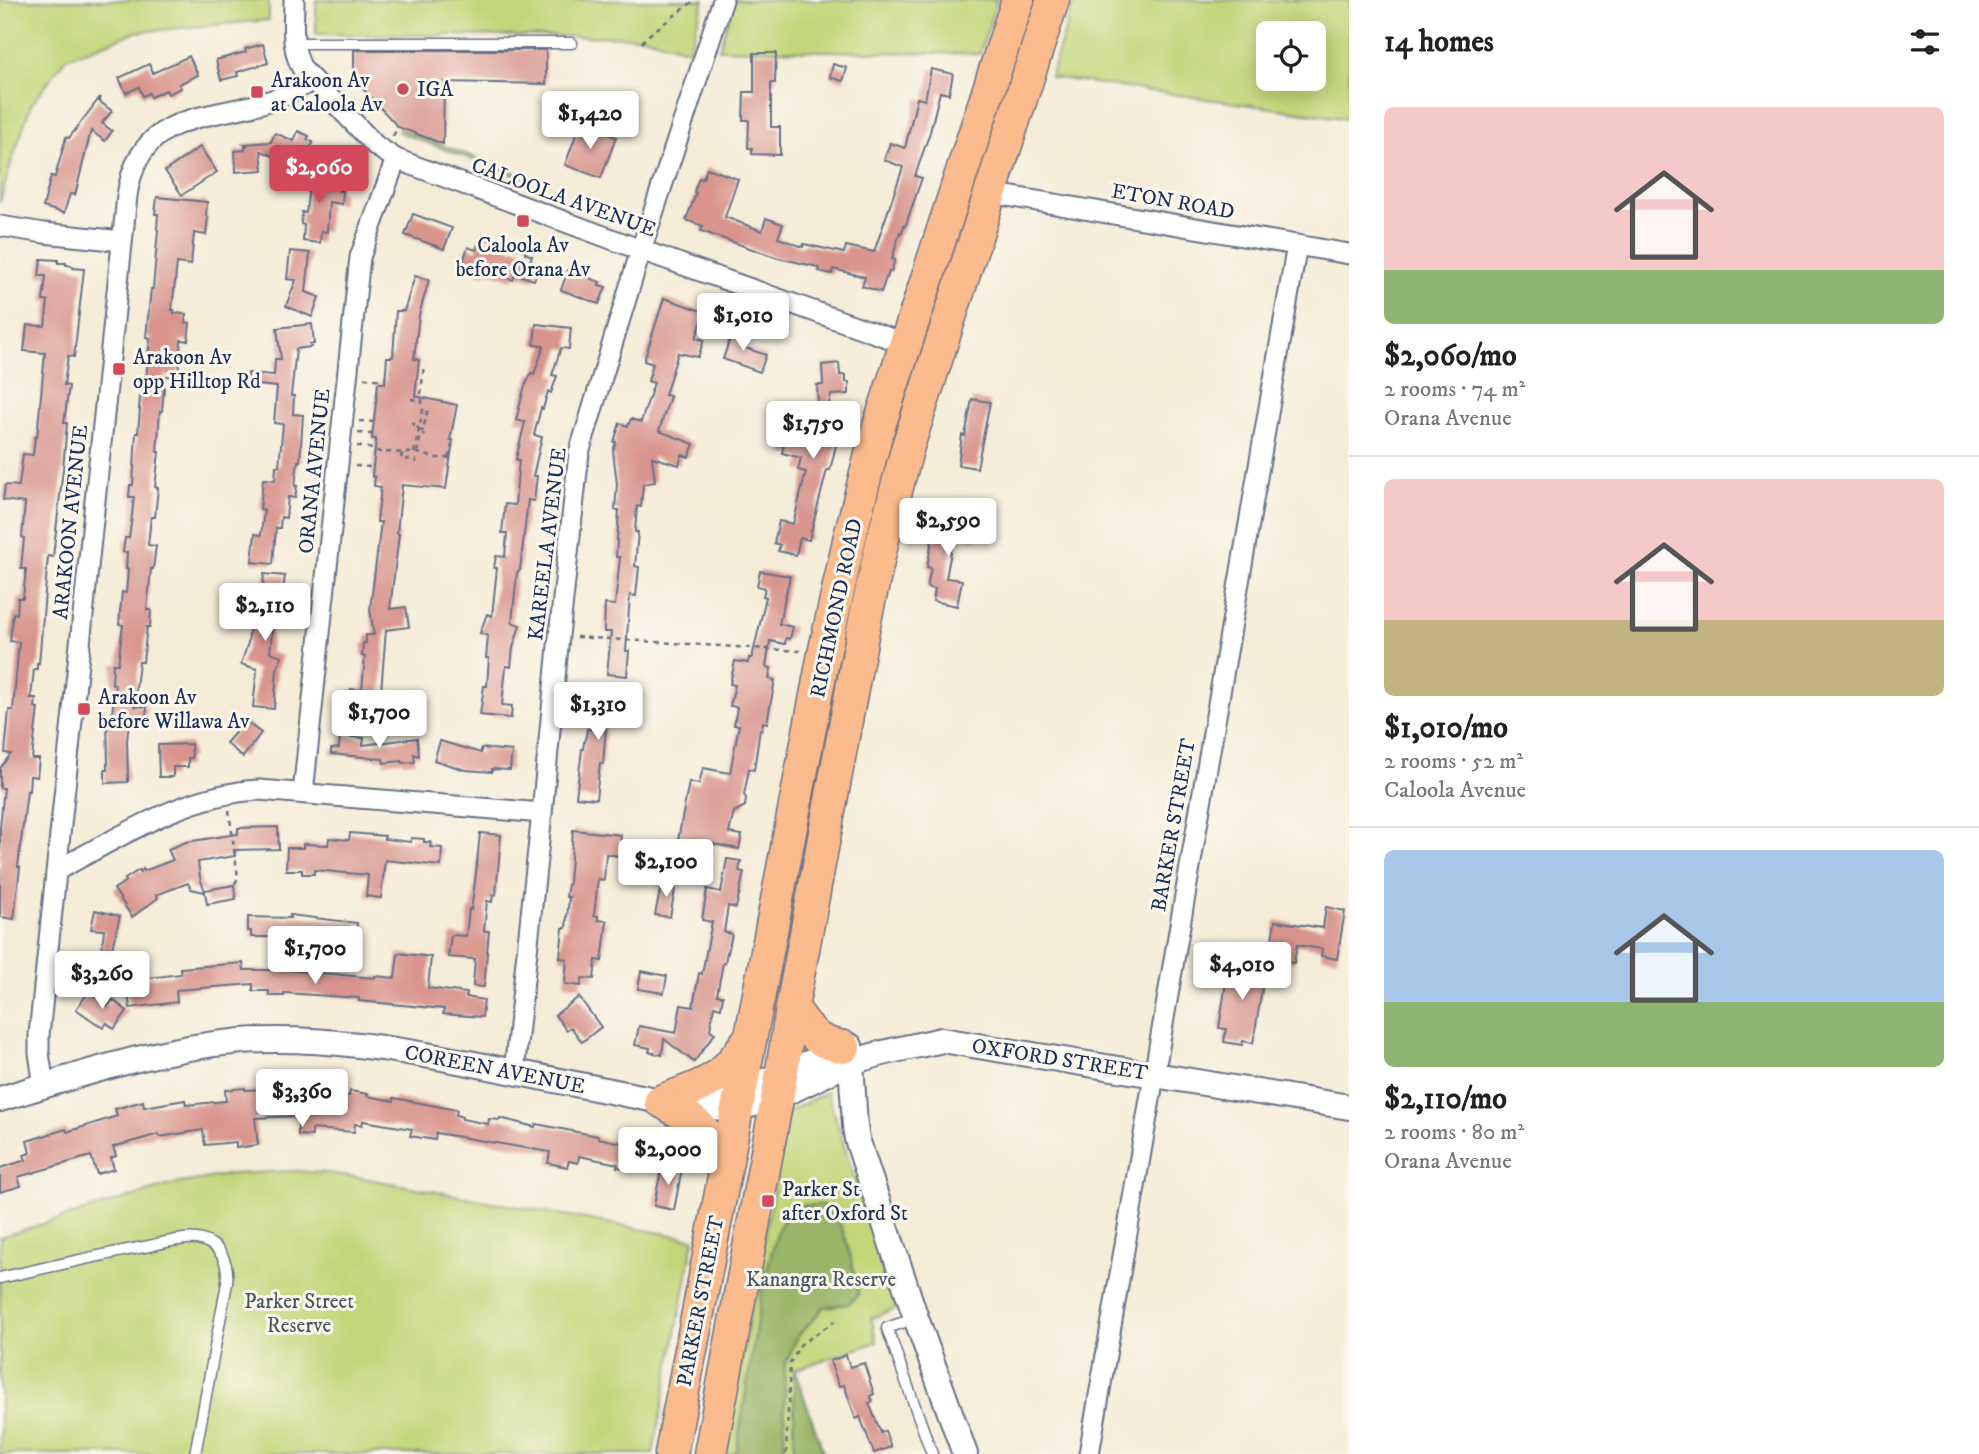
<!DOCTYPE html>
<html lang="en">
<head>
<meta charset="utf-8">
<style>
	:root { --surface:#fff; --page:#f6f6f6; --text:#202124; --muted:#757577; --line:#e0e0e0; --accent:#d1495b }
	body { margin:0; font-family:"IM FELL DW Pica",serif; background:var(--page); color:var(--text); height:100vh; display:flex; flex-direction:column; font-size:26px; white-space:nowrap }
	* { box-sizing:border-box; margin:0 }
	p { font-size:23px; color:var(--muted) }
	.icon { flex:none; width:38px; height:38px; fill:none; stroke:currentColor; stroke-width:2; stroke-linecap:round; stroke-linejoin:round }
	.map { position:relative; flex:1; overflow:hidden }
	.panel { display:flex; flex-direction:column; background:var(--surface); width:630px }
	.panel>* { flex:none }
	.buttons { position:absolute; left:1256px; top:21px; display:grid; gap:14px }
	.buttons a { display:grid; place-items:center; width:70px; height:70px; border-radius:10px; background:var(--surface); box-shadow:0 4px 18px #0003; font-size:35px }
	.price { position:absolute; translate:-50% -60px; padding:0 16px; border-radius:7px; background:#fff; color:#222; font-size:23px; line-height:46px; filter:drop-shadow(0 2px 4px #0008) }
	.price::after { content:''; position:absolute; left:50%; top:42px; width:21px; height:16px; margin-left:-10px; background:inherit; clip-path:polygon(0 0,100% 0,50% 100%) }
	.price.selected { background:var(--accent); color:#fff }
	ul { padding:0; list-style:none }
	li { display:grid; align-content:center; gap:14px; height:371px; padding:0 35px }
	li+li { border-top:2px solid var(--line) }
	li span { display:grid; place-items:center; height:217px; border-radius:10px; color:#555 }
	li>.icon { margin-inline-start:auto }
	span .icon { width:126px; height:126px; fill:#fffc; stroke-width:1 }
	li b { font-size:30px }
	h2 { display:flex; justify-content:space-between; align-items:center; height:84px; padding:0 35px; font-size:30px }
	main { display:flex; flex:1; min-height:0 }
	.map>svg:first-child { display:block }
	.green { fill:#c2d578; stroke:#6e826b; stroke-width:2; fill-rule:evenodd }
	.forest { fill:#99b668; stroke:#5a7263; stroke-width:2 }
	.building { fill:#d8948d }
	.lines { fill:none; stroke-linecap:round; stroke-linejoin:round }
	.service-casing { stroke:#677188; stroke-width:13 }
	.minor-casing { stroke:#677188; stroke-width:23 }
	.tertiary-casing { stroke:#677188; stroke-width:28 }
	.trunk-casing { stroke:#677188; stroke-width:35 }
	.path { stroke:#677188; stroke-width:2.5; stroke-dasharray:5 5; stroke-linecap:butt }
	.service { stroke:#fff; stroke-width:10 }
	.minor { stroke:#fff; stroke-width:19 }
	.tertiary { stroke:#fff; stroke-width:24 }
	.trunk { stroke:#fbbb8d; stroke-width:32 }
	.poi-dot { fill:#d1495b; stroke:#fbf7ec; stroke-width:2.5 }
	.labels { text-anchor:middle; stroke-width:6; stroke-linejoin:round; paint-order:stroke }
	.poi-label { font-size:21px; fill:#1b2f5e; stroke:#fbf7ec; text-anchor:start }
	.street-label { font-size:21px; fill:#1b2f5e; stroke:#fbf7ec }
	.park-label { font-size:21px; fill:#455864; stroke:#fbf7ec }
</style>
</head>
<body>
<main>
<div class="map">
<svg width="1349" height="1454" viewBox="0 0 1349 1454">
	<rect width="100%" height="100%" fill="#fbf7ec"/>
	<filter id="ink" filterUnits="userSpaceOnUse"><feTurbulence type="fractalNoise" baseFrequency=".0143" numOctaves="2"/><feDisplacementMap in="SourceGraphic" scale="14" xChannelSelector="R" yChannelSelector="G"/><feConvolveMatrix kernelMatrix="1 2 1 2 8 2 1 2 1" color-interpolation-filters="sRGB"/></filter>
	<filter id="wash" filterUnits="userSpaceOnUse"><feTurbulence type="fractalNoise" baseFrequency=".00686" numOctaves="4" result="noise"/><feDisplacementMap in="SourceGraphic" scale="28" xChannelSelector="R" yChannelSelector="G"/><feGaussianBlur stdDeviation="1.57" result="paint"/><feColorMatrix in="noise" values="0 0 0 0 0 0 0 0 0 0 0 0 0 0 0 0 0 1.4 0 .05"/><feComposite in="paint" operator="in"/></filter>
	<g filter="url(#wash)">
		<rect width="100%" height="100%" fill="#f4ecd7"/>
		<g class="green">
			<polygon points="0,0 269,0 269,20 136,32 66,58 31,105 11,163 0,203"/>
			<polygon points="316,0 704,0 689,50 646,37 316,34"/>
			<polygon points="734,0 997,0 980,54 719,49"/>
			<path d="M1075,0H1349V119L1050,77ZM1314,33V79H1269V33Z"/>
			<polygon points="399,129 522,175 521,178 398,132"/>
			<polygon points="827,1092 896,1309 871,1318 877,1342 794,1370 824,1454 724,1454 788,1112"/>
			<polygon points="295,1171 326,1173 357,1177 694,1239 653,1454 0,1454 0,1237 170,1185 232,1174"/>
		</g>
		<g class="forest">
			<polygon points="801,1205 823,1205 841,1226 848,1246 859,1294 848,1304 824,1307 798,1336 785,1365 784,1454 736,1454 762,1289 778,1229 789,1212"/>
			<polygon points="794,1369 824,1454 794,1454"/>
		</g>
		<g id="blocks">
			<g class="building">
				<polygon points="263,44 268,63 237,72 238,76 221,80 216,60 246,52 245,49"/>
				<polygon points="354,50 546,50 546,84 444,82 443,144 398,127 354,79"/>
				<polygon points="754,53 776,53 775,83 771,83 771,127 780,127 780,155 752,154 752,148 748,148 749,120 743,120 744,92 754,92"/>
				<polygon points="189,56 198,75 179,84 181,88 168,94 166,90 151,97 149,93 143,96 139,87 126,93 119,78 149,64 153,73"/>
				<polygon points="833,64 847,68 843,81 830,77"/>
				<polygon points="931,69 953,74 949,94 940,92 930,132 915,176 922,178 905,227 904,226 902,233 900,232 892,259 895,260 891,272 889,271 887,278 886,278 881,292 862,286 865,277 833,269 832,274 819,271 820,269 814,266 778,258 701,231 703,226 686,220 696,193 694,192 699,178 703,179 707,168 738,179 725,217 762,231 766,218 783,224 778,238 803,247 804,244 844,253 846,246 874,252 903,167 884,160 890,143 905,148 917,98 925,100"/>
				<polygon points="100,97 99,101 112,111 102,123 112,131 105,141 91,131 75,195 70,194 64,213 43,207 51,176 55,177 66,137 69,138"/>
				<polygon points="580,124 616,137 601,178 565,165"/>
				<polygon points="298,131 309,136 307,140 313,142 303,168 261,151 263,170 236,172 235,151 245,150 245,146 248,146 244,144 271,142 275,133 294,141"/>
				<polygon points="200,147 217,172 182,195 165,171"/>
				<polygon points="311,169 329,170 327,183 340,185 339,191 343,191 342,204 329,202 327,232 321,231 320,243 303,241 304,225 301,224 302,212 306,213"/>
				<polygon points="157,197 207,202 206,216 208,217 206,235 194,233 191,265 177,263 172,310 174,310 174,313 186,314 185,322 190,323 188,341 181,340 178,377 165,376 162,411 160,411 157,452 159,452 155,487 158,488 155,517 151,517 148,545 156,546 153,569 151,569 147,610 151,610 150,627 147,627 143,662 139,662 134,706 147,707 145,726 129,724 127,740 128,782 105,783 105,770 107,770 107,764 108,764 107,721 109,721 110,715 112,715 115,684 112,684 113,664 118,664 123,625 119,624 122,592 126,593 128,569 126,569 127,552 123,552 125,538 129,538 131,524 134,497 129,497 130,485 133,485 136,433 138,433 140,409 139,409 140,397 142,397 142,391 145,391 147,368 150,338 146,337 151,289 153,289 158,230 157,229 158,214 155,214"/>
				<polygon points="413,214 452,228 444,249 405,235"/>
				<polygon points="481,237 513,249 514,247 526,251 525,253 532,256 530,261 540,265 534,280 515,274 513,280 486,271 484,275 461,267 468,247 476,250"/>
				<polygon points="290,251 310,253 306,292 319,297 312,317 286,306 296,280 287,279"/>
				<polygon points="41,259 58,260 58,263 66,263 66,265 73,266 73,268 84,269 74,357 68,356 64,385 69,386 64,423 67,423 63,469 53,557 48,556 39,664 37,663 37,669 34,669 31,698 36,698 35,707 38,708 32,759 39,759 37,777 30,776 29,791 27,791 18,867 20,867 14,919 0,917 0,827 4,788 0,788 0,768 11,754 5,753 9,710 13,710 19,642 10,641 13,613 17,614 18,598 23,598 26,569 21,569 24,538 22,537 25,503 3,500 5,485 19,486 23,454 33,455 35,437 37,437 45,353 24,351 27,325 45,326 48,301 43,301 46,276 39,276"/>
				<polygon points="568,270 600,282 599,285 606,287 599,304 561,290"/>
				<polygon points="415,276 429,280 419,315 414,359 419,360 415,396 457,405 450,440 453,440 446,489 402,485 397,533 399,534 390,609 406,607 409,627 386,630 380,704 350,701 351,689 362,690 365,657 362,656 363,643 366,643 366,635 374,635 370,610 381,522 377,522 381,487 374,486 375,477 372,476 376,439 372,439 378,383 385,383 387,357 393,357 396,311 404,311"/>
				<polygon points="664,298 705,312 696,338 704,340 698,357 678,353 665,395 670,396 659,431 694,444 689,457 682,455 679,465 652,457 655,482 643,484 641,507 637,506 635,532 638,532 635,566 639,567 636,596 630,595 626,651 629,651 627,676 607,674 611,632 604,632 605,604 615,605 620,557 616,557 619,510 615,510 617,484 613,451 616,442 614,442 620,423 628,426 631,419 641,422 654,383 648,381 653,364 644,361"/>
				<polygon points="312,324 314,344 310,344 311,347 296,349 291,396 294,396 293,414 303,415 300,461 298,461 295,486 297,486 295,498 288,497 286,518 281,517 280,528 276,528 273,564 252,562 255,534 261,535 264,510 260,509 263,479 275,480 276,466 279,466 283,424 274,423 277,387 247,384 248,373 274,375 275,359 281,359 277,328"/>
				<polygon points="536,324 571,328 569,349 561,348 552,375 557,376 551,393 548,391 543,409 541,408 534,435 542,437 533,476 537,476 534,501 528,500 520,570 517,573 512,622 520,625 513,648 511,667 506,666 502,705 512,706 511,718 480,715 484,686 487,686 489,658 486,658 488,636 480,633 487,614 492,616 497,568 494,568 496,556 505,557 507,533 502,533 505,504 515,505 519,460 516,459 525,422 516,420 524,389 531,373 534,374 544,346 534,345"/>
				<polygon points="733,330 747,334 742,347 766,355 760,372 723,359"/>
				<polygon points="839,363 840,375 846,375 846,382 849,382 849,394 831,395 825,419 827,420 826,426 837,429 835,436 838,437 830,470 827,470 809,540 800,538 796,555 778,551 780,545 774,543 779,521 793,524 806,472 798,470 801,458 782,453 785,440 801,444 810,407 818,409 817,385 823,385 822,365"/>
				<polygon points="972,399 990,402 977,468 958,465 962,435 965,436"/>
				<polygon points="939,517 981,524 978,541 954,537 946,578 962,580 957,606 933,601 935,589 927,587 931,568 927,567 932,540 935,540"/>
				<polygon points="760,571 790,576 779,624 793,627 790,639 786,638 785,644 770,641 766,667 771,668 769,679 775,680 767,723 763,722 762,730 760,729 754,770 749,769 744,795 746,798 745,806 734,812 729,833 742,835 739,849 692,840 691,843 678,840 689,782 699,784 703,768 730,773 739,725 734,725 737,707 730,706 735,685 730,684 735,661 748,663 749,658 752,658 766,597 763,596 765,588 757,586"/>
				<polygon points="264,574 285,576 281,605 275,604 270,652 282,656 277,669 274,709 253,707 257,669 241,664 248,643 252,609 261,610"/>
				<polygon points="624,687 631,706 607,715 603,764 600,763 596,799 576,797 582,749 583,749 584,742 585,742 587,729 602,731 590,700"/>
				<polygon points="245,721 261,733 243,757 226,743"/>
				<polygon points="340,736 364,738 363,745 417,738 419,756 414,754 415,762 403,763 402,761 384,763 383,759 331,754 331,749 339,748"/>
				<polygon points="440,741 481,753 481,748 512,751 510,770 492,769 492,772 465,770 434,760"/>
				<polygon points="191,744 192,758 188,758 188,767 173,767 173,777 159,777 158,745"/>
				<polygon points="278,827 279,849 234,850 235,856 198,862 200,878 205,891 205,890 234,885 236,899 207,904 205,892 191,889 188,883 156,895 158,898 132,917 114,889 126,881 125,879 139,870 140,872 143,869 144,871 173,860 168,849 186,842 238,834 238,828"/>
				<polygon points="573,830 621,835 619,856 606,854 604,880 598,879 594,916 598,916 598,920 607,921 602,961 596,960 594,979 582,978 581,986 565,984 567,959 560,958 563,928 566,928 569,897 566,897 568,884 569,884"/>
				<polygon points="350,833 385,836 384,839 411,842 411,838 424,839 424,842 431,842 430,847 442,848 441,866 385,860 381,898 366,896 368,875 314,870 314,874 302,874 302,870 286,870 287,848 303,848 303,844 328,845 329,838 349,840"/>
				<polygon points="480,833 501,835 496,895 493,895 492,902 487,901 484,931 489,931 484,987 473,986 475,959 448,957 451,935 466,936 469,909 471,910 475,882"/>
				<polygon points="727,859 741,861 739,871 744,872 736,908 728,906 724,932 732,934 728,953 727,952 725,963 723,963 717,995 723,996 721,1008 714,1006 710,1030 715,1033 694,1062 664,1039 662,1055 649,1052 650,1048 635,1045 639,1026 676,1033 681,1005 693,1007 699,973 702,974 712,922 702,920 707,889 721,892"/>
				<polygon points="662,881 676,884 670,917 655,915"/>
				<polygon points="1326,907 1345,911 1337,959 1321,956 1322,949 1297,945 1294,963 1269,959 1275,921 1323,928"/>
				<polygon points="95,910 120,916 108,965 100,964 104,930 91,929"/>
				<polygon points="290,915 357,923 354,948 333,945 333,939 271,933 271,937 251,937 251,931 248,931 248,917 290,918"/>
				<polygon points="398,953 431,957 428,988 467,993 466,997 484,1000 482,1017 443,1014 444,1009 359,1001 359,998 284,993 284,996 269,996 269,991 253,991 253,984 176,990 177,1002 130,1008 127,987 140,985 139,979 181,974 180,968 243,963 244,970 289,970 374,978 375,976 395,978"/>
				<polygon points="1235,961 1266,966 1253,1043 1243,1041 1242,1045 1224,1042 1226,1029 1219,1028 1228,970 1233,971"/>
				<polygon points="641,971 667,976 664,993 638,989"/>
				<polygon points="89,992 108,1006 113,1000 127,1011 114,1029 107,1023 103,1028 76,1009"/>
				<polygon points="579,997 601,1027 582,1042 571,1027 566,1030 555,1015"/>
				<polygon points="245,1088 245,1090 274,1089 274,1093 299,1091 299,1088 312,1089 311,1095 349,1096 350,1091 368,1094 367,1096 394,1101 394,1098 457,1110 456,1115 462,1117 462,1119 488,1124 489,1119 500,1120 500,1118 535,1127 536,1124 598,1136 598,1138 641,1147 640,1153 651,1154 648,1172 617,1167 618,1164 579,1156 578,1163 569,1161 567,1167 548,1163 550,1152 436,1133 435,1140 410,1136 412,1129 363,1121 362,1125 355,1124 354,1132 312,1129 312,1136 298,1135 298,1116 255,1118 258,1145 236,1148 236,1142 205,1145 203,1130 159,1137 159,1134 113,1147 116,1156 111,1158 114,1169 97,1174 91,1156 18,1177 21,1186 0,1192 0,1168 26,1160 24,1155 30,1153 27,1141 66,1129 67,1132 117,1116 115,1109 143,1101 144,1107 185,1100 186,1105 226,1101 225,1090"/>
				<polygon points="662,1164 682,1168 674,1210 654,1206"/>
				<polygon points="846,1355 850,1367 864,1363 874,1394 870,1396 873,1402 869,1403 881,1433 885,1431 891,1447 874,1453 860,1417 856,1419 844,1385 839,1386 830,1361"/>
			</g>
		</g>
	</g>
	<g filter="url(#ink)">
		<use href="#blocks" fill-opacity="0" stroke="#677188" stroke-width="2"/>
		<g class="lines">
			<defs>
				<g id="service">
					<polyline points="294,43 572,43"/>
					<path d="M0,1278C49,1267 99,1255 149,1246C164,1243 182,1237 197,1239C220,1243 229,1261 227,1283L195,1454"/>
					<polyline points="916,1318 887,1328 932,1454"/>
				</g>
				<g id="minor">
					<path d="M294,0C294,24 290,48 303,70L376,146L396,159L641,250L906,344"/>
					<polyline points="990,193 1349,254"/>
					<polyline points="0,226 44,233 122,241"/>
					<polyline points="303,793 360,257 396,159"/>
					<path d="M57,870C122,836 185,794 259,790L542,813"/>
					<polyline points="514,1072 542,813 559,636 579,453 641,250 723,0"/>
					<path d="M44,1086L39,1053V1035L127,196C140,103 219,123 283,96C293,92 303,86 312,80"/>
					<polyline points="1089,1454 1297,245"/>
				</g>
				<g id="tertiary">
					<polyline points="851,1062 855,1126 857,1139 916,1318 965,1454"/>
					<polyline points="728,1093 740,1091 850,1046"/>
					<path d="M0,1099C79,1075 158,1048 242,1041C321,1036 397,1049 474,1064C536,1076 598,1089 661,1101C686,1105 711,1109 737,1107C778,1103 815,1076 853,1062C882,1051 912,1047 942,1040L1349,1107"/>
				</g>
				<g id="trunk">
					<path d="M792,1008C812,1032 811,1041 844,1047"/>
					<path d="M661,1101C679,1094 700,1088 716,1077C730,1067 739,1052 749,1039"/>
					<path d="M661,1101C693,1120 718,1133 723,1173"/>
					<polyline points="671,1454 824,654 850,536 876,435 1018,0"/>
					<polyline points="710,1454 778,1094 792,1008 864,625 882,543 908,446 1053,0"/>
				</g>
			</defs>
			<use href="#service" class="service-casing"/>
			<use href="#minor" class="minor-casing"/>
			<use href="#tertiary" class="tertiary-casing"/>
			<use href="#trunk" class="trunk-casing"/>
			<g class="path">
				<polyline points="642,43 646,37 695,0"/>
				<polyline points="393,136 398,127"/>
				<polyline points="364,378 385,380 386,371"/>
				<polyline points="411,399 421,401"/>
				<polyline points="359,421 375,422"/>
				<polyline points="411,423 414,424 413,427 419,428"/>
				<polyline points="419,430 423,431 427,412 430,413"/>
				<polyline points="358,433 373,434"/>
				<polyline points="357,446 366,447 380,452 418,453 436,458 449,458 448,465"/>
				<polyline points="402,453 401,459 416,460 416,463"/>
				<polyline points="414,453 423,410 421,394 424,364"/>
				<polyline points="417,453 421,434 425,435"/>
				<polyline points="449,458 452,444"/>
				<polyline points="355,466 371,467"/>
				<polyline points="576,637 800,651"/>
				<polyline points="229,810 238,878 234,885"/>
				<polyline points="786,1454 790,1363 800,1345 835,1321"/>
			</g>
			<use href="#service" class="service"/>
			<use href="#minor" class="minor"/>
			<use href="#tertiary" class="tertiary"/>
			<use href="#trunk" class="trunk"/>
		</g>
	</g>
	<g class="poi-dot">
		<circle cx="403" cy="89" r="7"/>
		<rect x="250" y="85" width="14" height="14" rx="3.5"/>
		<rect x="516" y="214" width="14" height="14" rx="3.5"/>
		<rect x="112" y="362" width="14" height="14" rx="3.5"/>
		<rect x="77" y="702" width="14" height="14" rx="3.5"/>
		<rect x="761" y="1194" width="14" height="14" rx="3.5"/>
	</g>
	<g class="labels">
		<g class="poi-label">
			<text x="271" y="87">Arakoon Av<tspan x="271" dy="24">at Caloola Av</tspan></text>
			<text x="417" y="96">IGA</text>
			<text x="523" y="252" text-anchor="middle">Caloola Av<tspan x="523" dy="24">before Orana Av</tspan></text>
			<text x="133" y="364">Arakoon Av<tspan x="133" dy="24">opp Hilltop Rd</tspan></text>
			<text x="98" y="704">Arakoon Av<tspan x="98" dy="24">before Willawa Av</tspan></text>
			<text x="782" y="1196">Parker St<tspan x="782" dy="24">after Oxford St</tspan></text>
		</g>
		<g class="street-label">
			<text transform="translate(564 197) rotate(20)" y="7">CALOOLA AVENUE</text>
			<text transform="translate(1173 201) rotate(10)" y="7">ETON ROAD</text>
			<text transform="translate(314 471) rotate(-84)" y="7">ORANA AVENUE</text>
			<text transform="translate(70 522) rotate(-84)" y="7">ARAKOON AVENUE</text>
			<text transform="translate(547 544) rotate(-83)" y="7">KAREELA AVENUE</text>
			<text transform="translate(836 608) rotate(-78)" y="7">RICHMOND ROAD</text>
			<text transform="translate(1173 825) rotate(-80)" y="7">BARKER STREET</text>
			<text transform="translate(1060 1059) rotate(9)" y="7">OXFORD STREET</text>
			<text transform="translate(495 1069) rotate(11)" y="7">COREEN AVENUE</text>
			<text transform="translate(700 1301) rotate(-79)" y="7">PARKER STREET</text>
		</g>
		<g class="park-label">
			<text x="821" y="1286">Kanangra Reserve</text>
			<text x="299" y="1308">Parker Street<tspan x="299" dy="24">Reserve</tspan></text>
		</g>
	</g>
</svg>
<div class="buttons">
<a><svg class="icon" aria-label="locate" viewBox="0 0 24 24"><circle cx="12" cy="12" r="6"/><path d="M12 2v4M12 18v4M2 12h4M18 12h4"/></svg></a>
</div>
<b class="price" style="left:590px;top:151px">$1,420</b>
<b class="price selected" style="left:319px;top:205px">$2,060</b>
<b class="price" style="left:743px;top:353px">$1,010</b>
<b class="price" style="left:813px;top:461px">$1,750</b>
<b class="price" style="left:948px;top:558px">$2,590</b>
<b class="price" style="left:265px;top:643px">$2,110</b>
<b class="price" style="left:598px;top:742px">$1,310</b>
<b class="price" style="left:379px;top:750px">$1,700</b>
<b class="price" style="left:666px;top:899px">$2,100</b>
<b class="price" style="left:315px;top:986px">$1,700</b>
<b class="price" style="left:1242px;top:1002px">$4,010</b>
<b class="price" style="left:102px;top:1011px">$3,260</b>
<b class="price" style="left:302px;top:1129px">$3,360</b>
<b class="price" style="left:668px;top:1187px">$2,000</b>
</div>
<section class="panel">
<h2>14 homes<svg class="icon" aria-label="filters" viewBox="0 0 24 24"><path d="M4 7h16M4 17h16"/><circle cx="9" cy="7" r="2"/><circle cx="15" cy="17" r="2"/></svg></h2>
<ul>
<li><span style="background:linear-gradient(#f6c9c9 75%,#8fb573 0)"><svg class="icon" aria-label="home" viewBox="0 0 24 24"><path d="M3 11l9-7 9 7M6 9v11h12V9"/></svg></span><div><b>$2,060/mo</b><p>2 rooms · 74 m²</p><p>Orana Avenue</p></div></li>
<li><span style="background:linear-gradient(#f6c9c9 65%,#c2b280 0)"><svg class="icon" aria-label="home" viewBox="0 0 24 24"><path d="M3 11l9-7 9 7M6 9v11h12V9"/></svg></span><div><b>$1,010/mo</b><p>2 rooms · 52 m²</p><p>Caloola Avenue</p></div></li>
<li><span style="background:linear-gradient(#a9c7e8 70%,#8fb573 0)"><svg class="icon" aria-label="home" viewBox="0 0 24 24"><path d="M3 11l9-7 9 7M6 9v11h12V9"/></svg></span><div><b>$2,110/mo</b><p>2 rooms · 80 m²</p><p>Orana Avenue</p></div></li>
</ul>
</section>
</main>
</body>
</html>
